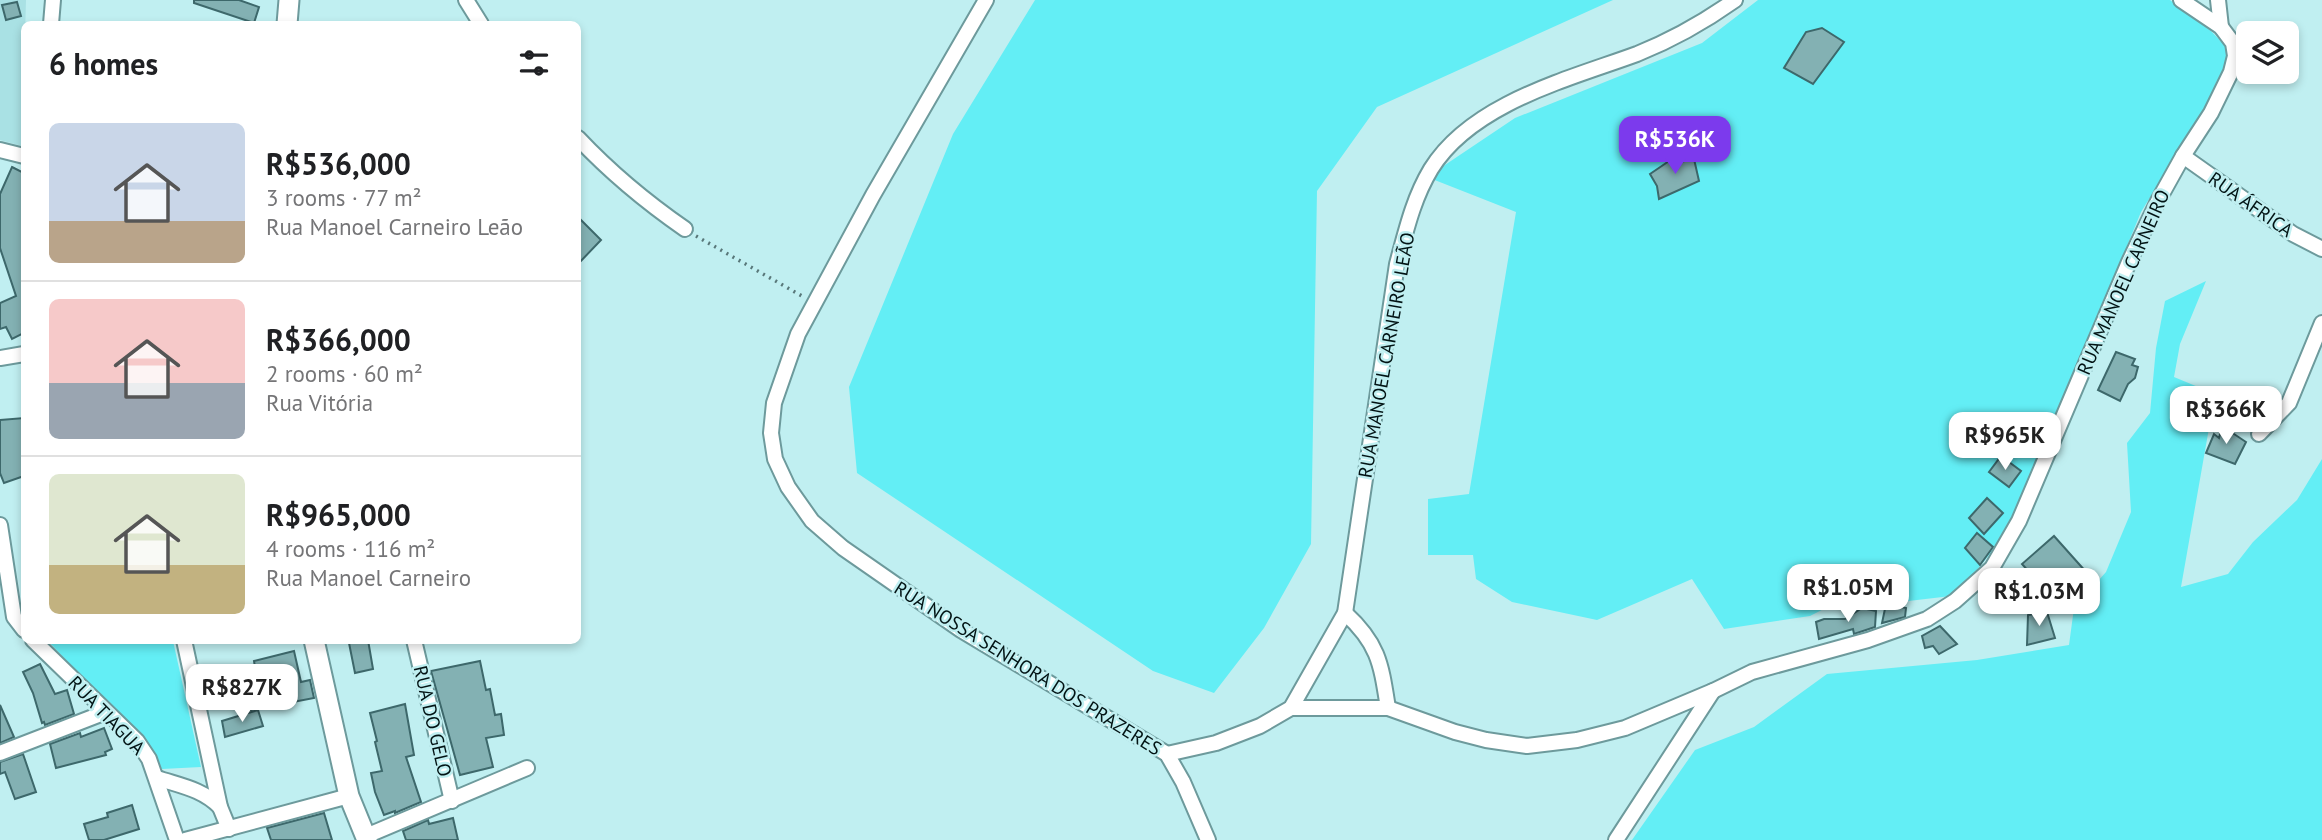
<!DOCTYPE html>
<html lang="en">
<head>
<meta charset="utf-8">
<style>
	:root { --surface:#fff; --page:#f2f2f2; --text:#202124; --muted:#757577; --line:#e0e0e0; --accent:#7c3aed }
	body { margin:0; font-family:"PT Sans",sans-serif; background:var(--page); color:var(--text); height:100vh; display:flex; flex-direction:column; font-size:26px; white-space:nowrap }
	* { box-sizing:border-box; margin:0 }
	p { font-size:23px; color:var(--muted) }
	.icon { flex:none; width:38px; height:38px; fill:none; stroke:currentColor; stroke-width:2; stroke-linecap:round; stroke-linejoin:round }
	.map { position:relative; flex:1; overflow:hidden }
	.drawer { position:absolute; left:21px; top:21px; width:560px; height:623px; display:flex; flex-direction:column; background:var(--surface); border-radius:10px; box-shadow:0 4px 10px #0003 }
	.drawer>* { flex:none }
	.controls { position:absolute; left:2236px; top:21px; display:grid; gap:14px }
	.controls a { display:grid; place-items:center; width:63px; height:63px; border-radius:10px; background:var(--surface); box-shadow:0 4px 10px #0003; font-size:35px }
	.price { position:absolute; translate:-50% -60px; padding:0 16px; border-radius:14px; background:#fff; color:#222; font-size:23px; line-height:46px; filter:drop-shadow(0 2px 4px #0008) }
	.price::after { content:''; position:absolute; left:50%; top:42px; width:21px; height:16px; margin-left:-10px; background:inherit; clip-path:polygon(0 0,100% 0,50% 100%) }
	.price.selected { background:var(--accent); color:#fff }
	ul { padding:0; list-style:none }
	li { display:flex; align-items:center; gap:21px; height:175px; padding:0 28px }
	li+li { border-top:2px solid var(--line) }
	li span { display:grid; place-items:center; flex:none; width:196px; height:140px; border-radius:10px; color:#555 }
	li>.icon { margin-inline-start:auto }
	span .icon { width:84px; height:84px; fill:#fffc; stroke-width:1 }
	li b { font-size:30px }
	h2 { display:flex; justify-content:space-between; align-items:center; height:84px; padding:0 28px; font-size:30px }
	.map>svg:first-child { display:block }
	.built { fill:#a9e1e4 }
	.green { fill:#63eef5 }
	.building { fill:#83b1b3; stroke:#3d686b; stroke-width:2 }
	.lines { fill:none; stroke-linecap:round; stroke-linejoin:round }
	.minor-casing { stroke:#6d9a9c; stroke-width:18 }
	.secondary-casing { stroke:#6d9a9c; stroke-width:23 }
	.path { stroke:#587779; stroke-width:3.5; stroke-dasharray:2 5; stroke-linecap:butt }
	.minor { stroke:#fff; stroke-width:14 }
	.secondary { stroke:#fff; stroke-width:19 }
	.labels { text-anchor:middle; stroke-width:5; stroke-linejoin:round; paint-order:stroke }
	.street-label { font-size:19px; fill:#021314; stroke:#c0eff1 }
</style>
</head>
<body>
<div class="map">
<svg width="2322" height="840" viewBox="0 0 2322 840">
	<rect width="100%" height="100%" fill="#c0eff1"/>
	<polygon class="built" points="0,0 26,0 22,146 0,140"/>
	<g class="green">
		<polygon points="1035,0 1613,0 1377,107 1317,191 1311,544 1264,628 1214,693 1153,671 857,473 849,387 953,134"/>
		<polygon points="1758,0 2170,0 2211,31 2235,56 2217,81 2204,110 2141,212 2036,468 2003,538 1967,582 1951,596 1900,602 1855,593 1810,616 1724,629 1692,579 1597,620 1512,602 1476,579 1473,555 1428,555 1428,499 1469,494 1516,212 1427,177 1515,118 1702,43"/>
		<polygon points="2206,281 2180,344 2174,377 2215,394 2181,587 2228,574 2253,542 2297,500 2322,459 2322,840 1632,840 1695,750 1754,727 1827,674 1977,660 2069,645 2074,608 2106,572 2131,512 2127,443 2150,413 2156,348 2165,301"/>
		<polygon points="48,641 173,641 201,767 162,769 127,725"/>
	</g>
	<g class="building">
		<polygon points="194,0 239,0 259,7 254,23 194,3"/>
		<polygon points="17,2 21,16 6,20 2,5"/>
		<polygon points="1822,28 1844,42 1813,84 1784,68 1806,32"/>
		<polygon points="1675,157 1680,162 1694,159 1699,181 1659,199 1657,186 1650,174"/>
		<polygon points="12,167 24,173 24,333 12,339 6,327 0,329 0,303 16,296 0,248 0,194"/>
		<polygon points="578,217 601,240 578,264"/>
		<polygon points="2116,352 2135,359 2132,365 2138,367 2135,378 2128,384 2120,401 2098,390"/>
		<polygon points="24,418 24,476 4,483 0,473 0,420"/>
		<polygon points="2222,426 2246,442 2235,464 2206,453 2214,434 2219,438"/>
		<polygon points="2001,456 2021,471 2009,487 1989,472"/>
		<polygon points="1987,498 2003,513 1984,534 1969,518"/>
		<polygon points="1977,533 1993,547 1980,565 1965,548"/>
		<polygon points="2054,536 2087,573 2054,600 2022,564"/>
		<polygon points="1886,604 1906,608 1905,617 1882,623"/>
		<polygon points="1862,608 1876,611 1875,627 1854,634 1853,629 1819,639 1816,622 1824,619 1845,619"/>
		<polygon points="2047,612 2055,638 2027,645 2028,615"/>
		<polygon points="1940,626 1957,644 1939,654 1933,646 1925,648 1922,636"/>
		<polygon points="368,640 373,669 355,673 349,643"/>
		<polygon points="294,651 301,682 310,680 314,698 246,711 236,691 258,686 254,661"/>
		<polygon points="480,661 486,690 490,689 495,715 501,714 504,735 486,738 493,767 460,775 431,671"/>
		<polygon points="40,664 55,694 67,690 74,714 45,725 44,722 42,723 33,693 23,672"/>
		<polygon points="405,704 414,755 406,757 421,802 395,813 395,811 384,815 375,792 371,773 382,771 375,742 377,741 370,713"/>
		<polygon points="0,705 14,737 0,743"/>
		<polygon points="258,710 263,726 225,737 222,721"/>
		<polygon points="104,728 112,749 105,752 106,755 56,768 50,744 80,733 81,737"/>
		<polygon points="23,754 36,792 15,799 5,772 0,774 0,762"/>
		<polygon points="132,805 139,829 104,840 89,840 84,824 108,817 107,813"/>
		<polygon points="324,813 332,840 271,840 267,828"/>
		<polygon points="453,818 458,840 406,840 403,831 428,820 429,824"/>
	</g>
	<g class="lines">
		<defs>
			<g id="minor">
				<polyline points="466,0 481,24"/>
				<polyline points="986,0 873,195 798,334 774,403 771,433 775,459 788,487 812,521 843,548 961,630 1167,754 1183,782 1208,840"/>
				<polyline points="2218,0 2221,27"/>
				<polyline points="51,24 53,0"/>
				<path d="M578,138C611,173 646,202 685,229"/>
				<polyline points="0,150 24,156"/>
				<polyline points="2183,156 2293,234 2322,249"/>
				<polyline points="0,358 24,354"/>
				<polyline points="2259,434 2289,403 2322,323"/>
				<polyline points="0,525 14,617 24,630"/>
				<path d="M1345,613C1379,644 1381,664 1388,708"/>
				<polyline points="33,640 137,741 149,759 177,840"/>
				<polyline points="184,640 220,807 229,829"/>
				<polyline points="414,640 452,801"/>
				<polyline points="1291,708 1388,708 1455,732 1486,740 1527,746 1577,740 1625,728 1713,691 1752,672 1868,640 1927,619 1955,601 1992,568 2019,521 2129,262 2158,201 2183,156 2211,113 2231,72 2235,56 2233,43 2221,27 2181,0"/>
				<polyline points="0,753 106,712"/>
				<path d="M1167,754L1216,743L1260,726L1291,708L1345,613L1397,264C1406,231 1413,199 1431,169C1472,103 1569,79 1637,54C1672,40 1704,22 1735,0"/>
				<path d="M157,778C181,786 202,789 220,807"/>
				<polyline points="366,836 527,768"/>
				<polyline points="185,840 349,796"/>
				<polyline points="1616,840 1713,691"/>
			</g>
			<g id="secondary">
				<polyline points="287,24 289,0"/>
				<polyline points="314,640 349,796 367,840"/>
			</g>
		</defs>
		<use href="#minor" class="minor-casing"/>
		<use href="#secondary" class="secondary-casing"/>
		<polyline class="path" points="696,236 802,296"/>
		<use href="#minor" class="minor"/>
		<use href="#secondary" class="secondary"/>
	</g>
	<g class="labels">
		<g class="street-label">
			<text transform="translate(2251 204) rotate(35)" y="7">RUA ÁFRICA</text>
			<text transform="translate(2123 282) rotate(-66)" y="7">RUA MANOEL CARNEIRO</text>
			<text transform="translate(1386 355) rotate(-80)" y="7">RUA MANOEL CARNEIRO LEÃO</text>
			<text transform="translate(1028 668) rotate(32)" y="7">RUA NOSSA SENHORA DOS PRAZERES</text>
			<text transform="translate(107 715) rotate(46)" y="7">RUA TIAGUA</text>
			<text transform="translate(433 721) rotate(77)" y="7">RUA DO GELO</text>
		</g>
	</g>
</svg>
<div class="controls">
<a><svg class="icon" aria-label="layers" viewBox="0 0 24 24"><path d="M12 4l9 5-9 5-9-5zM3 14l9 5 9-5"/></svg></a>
</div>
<b class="price selected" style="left:1675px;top:176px">R$536K</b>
<b class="price" style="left:2226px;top:446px">R$366K</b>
<b class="price" style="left:2005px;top:472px">R$965K</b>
<b class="price" style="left:1848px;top:624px">R$1.05M</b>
<b class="price" style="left:2039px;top:628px">R$1.03M</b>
<b class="price" style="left:242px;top:724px">R$827K</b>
<section class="drawer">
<h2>6 homes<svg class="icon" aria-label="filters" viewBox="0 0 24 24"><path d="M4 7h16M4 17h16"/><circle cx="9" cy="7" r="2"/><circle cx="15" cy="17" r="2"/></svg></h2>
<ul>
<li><span style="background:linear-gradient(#c9d6e8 70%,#b9a48a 0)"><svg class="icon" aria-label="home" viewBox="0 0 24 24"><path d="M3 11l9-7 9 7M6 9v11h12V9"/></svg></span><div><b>R$536,000</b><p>3 rooms · 77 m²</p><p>Rua Manoel Carneiro Leão</p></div></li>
<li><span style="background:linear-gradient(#f6c9c9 60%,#9aa5b1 0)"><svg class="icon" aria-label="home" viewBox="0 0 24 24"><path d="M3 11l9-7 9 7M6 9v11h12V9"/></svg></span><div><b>R$366,000</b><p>2 rooms · 60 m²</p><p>Rua Vitória</p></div></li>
<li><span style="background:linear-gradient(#dfe7d0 65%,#c2b280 0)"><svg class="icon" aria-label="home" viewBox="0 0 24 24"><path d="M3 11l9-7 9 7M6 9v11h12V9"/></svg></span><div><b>R$965,000</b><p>4 rooms · 116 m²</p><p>Rua Manoel Carneiro</p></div></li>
</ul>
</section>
</div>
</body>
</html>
